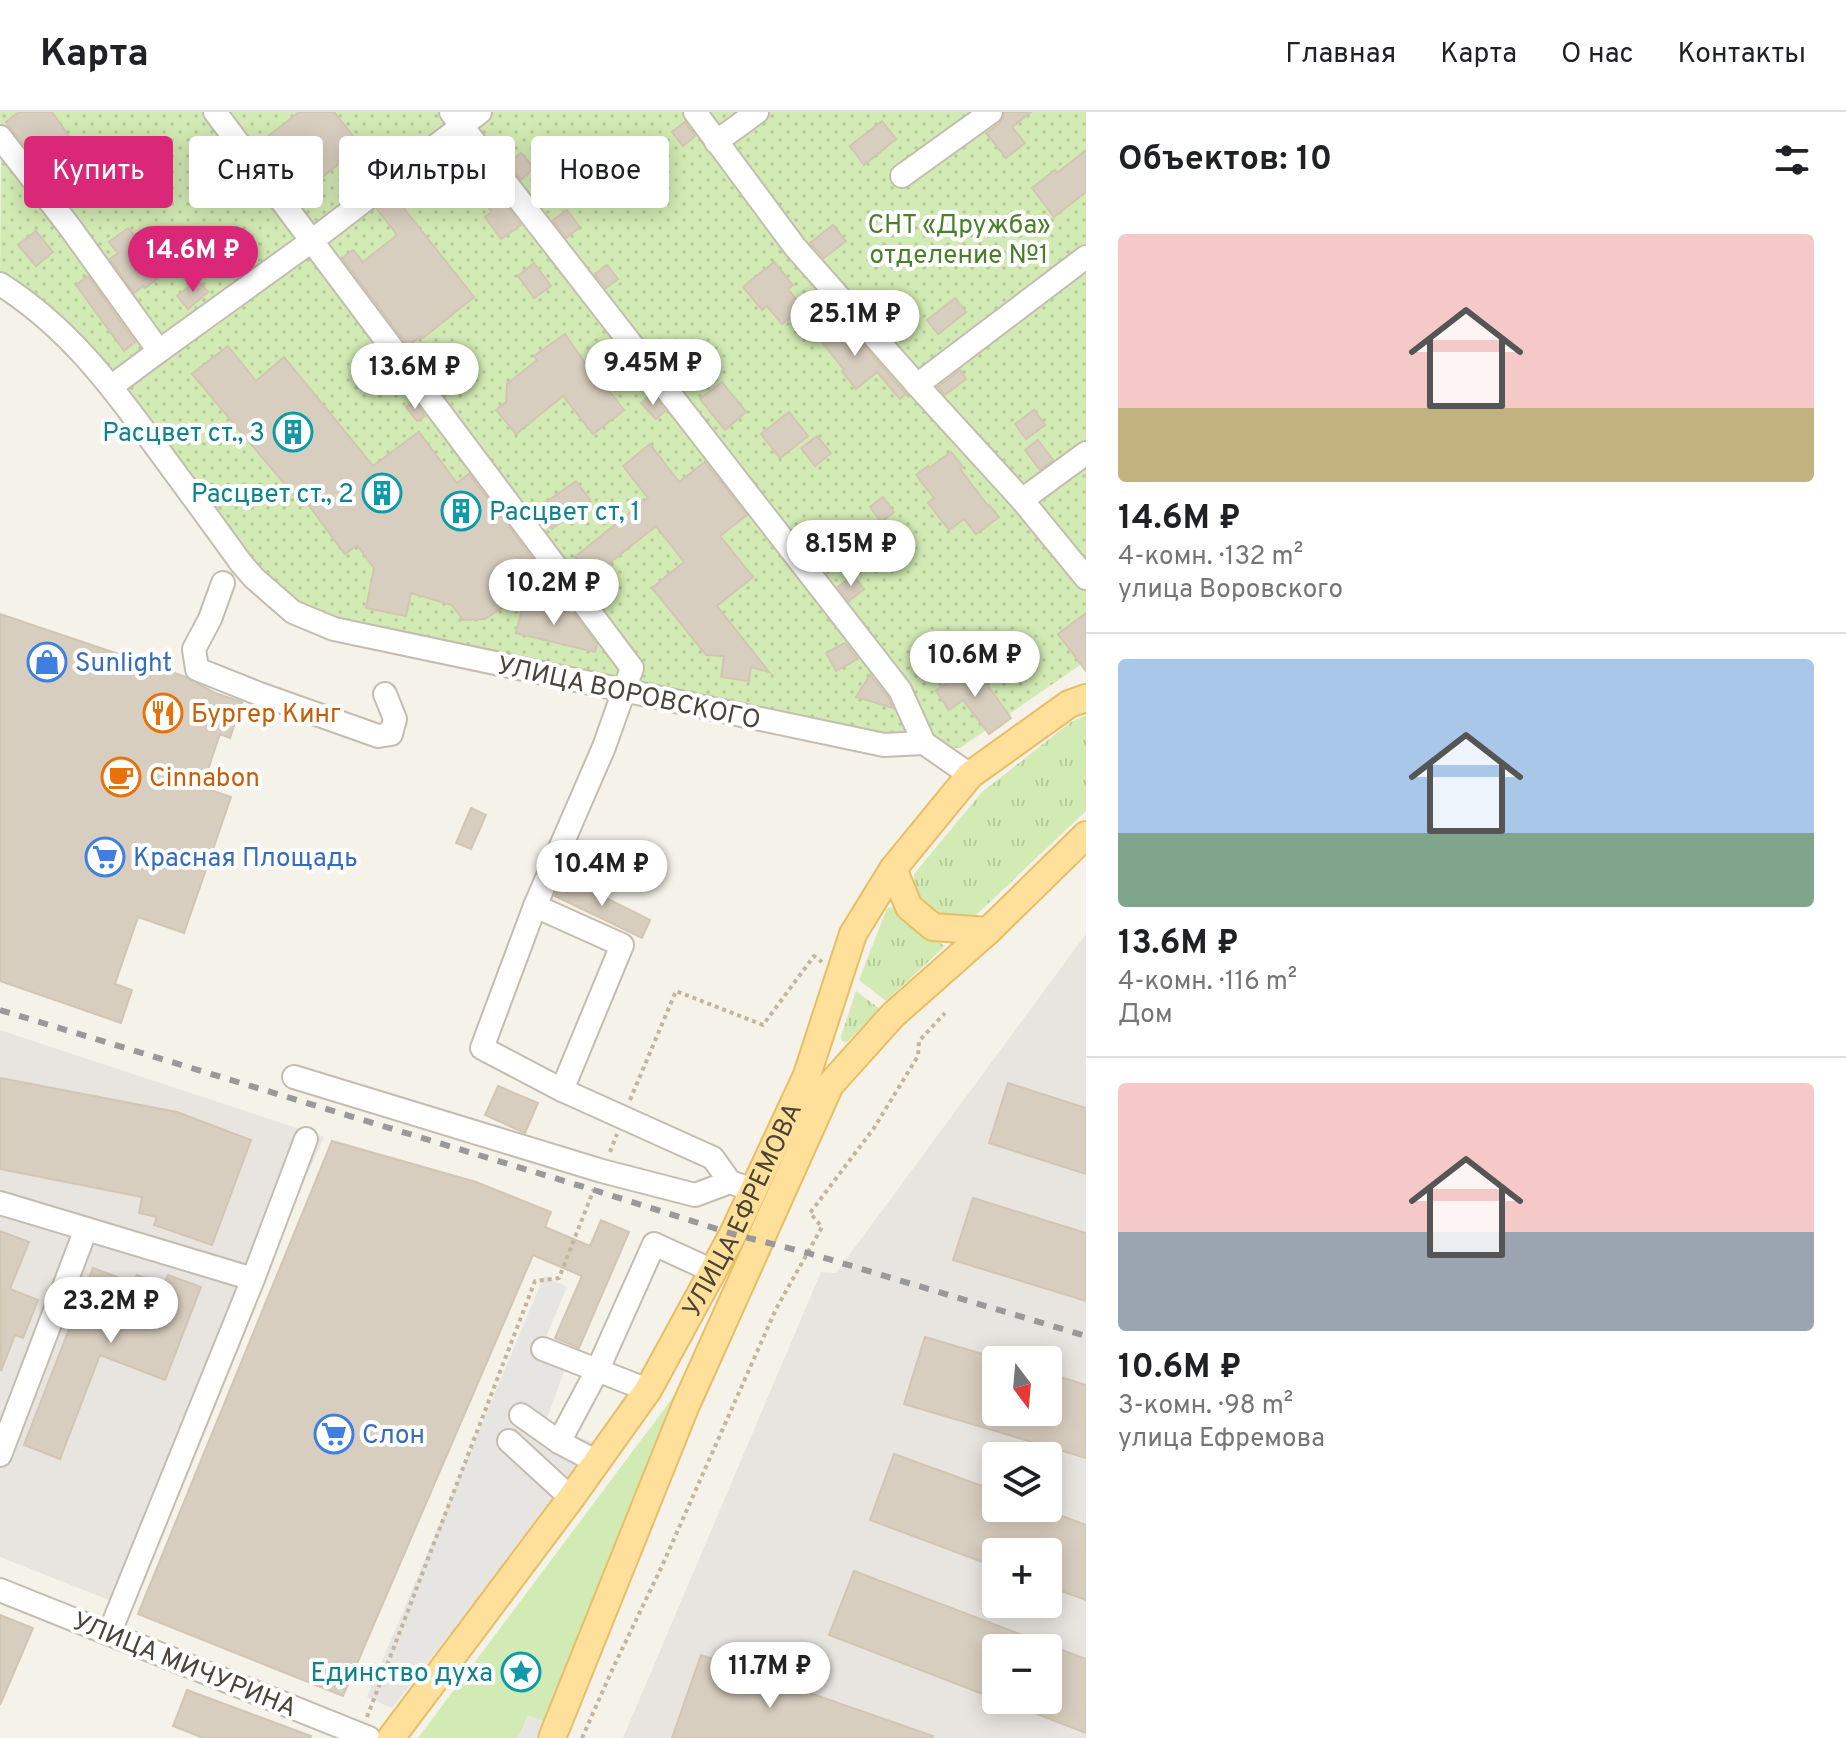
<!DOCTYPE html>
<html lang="ru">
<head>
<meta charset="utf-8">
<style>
	:root { --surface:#fff; --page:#f2f2f2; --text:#202124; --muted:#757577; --line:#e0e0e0; --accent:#db2777 }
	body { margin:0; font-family:Overpass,sans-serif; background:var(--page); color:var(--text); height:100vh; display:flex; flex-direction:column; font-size:30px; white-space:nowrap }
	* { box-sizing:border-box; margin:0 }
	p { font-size:26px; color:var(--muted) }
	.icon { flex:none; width:44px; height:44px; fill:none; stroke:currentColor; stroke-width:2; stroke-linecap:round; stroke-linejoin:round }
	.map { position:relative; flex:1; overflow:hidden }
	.details { display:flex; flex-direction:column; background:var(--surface); width:760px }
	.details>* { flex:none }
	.banner { position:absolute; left:24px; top:24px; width:760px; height:72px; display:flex; gap:16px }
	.needle { width:52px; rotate:164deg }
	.fabs { position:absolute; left:982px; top:1234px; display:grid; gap:16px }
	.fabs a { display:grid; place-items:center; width:80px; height:80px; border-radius:8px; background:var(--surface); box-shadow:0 4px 20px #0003; font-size:40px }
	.price { position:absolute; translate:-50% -68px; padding:0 18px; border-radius:28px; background:#fff; color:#222; font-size:26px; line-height:52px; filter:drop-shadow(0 2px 4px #0008) }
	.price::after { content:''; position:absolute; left:50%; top:48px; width:24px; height:18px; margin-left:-12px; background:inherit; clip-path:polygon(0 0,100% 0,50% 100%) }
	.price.on { background:var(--accent); color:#fff }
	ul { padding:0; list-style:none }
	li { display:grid; align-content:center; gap:16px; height:424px; padding:0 32px }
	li+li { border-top:2px solid var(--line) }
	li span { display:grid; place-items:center; height:248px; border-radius:8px; color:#555 }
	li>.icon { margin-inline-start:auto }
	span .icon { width:144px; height:144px; fill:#fffc; stroke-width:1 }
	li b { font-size:34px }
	h2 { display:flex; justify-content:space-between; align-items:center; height:96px; padding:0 32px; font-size:34px }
	.chip { padding:0 28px; border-radius:8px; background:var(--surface); box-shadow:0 4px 20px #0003; font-size:28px; line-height:72px }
	.chip.on { background:var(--accent); color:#fff }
	header { display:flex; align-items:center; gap:48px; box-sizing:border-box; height:112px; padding:0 40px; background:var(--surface); border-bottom:2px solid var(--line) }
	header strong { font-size:38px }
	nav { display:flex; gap:44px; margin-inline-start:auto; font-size:28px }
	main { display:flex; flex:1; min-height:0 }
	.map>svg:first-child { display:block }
	.industrial { fill:#e8e4df; fill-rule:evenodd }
	.grass { fill:url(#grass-tufts) }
	.park { fill:#d2eab3 }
	.garden { fill:url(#garden-dots) }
	.parking { fill:#e7e5e2 }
	.building { fill:#d8cebf; stroke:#d3c5b2; stroke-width:2 }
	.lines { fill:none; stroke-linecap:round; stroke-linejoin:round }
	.minor-casing { stroke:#c4bdaf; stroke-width:26 }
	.major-casing { stroke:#e7be66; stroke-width:30 }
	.path { stroke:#c4b59d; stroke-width:4; stroke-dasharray:4 4; stroke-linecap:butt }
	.minor { stroke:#fff; stroke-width:22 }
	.major { stroke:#ffe09a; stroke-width:26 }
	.rail { stroke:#999; stroke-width:6; stroke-dasharray:10 10; stroke-linecap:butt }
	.labels { text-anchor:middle; stroke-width:8; stroke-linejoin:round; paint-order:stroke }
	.park-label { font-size:26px; fill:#4a7e28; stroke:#fff }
	.culture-label { font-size:26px; fill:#0d838f; stroke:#fff; text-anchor:end }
	.shop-label { font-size:26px; fill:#366cbe; stroke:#fff; text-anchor:start }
	.street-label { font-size:26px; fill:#4a4338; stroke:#fff }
	.food-label { font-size:26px; fill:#c56008; stroke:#fff; text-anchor:start }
</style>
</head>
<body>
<header>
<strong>Карта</strong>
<nav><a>Главная</a><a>Карта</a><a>О нас</a><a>Контакты</a></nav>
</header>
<main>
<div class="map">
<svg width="1086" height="1626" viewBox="0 0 1086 1626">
	<defs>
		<pattern id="grass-tufts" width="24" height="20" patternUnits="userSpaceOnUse" patternTransform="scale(2)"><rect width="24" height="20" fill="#d2eab3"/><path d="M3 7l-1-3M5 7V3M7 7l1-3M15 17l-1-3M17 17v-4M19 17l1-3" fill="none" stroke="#b6ca9b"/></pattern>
		<pattern id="garden-dots" width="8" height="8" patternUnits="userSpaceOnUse" patternTransform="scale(2)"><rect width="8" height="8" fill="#d2eab3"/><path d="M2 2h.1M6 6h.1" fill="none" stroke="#b6ca9b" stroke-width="1.8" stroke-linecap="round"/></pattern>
	</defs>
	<rect width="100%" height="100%" fill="#f5f2ea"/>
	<g class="industrial">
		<path d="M1086,822V1626H623L821,1160L836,1161ZM996,1248H1048V1300H996ZM996,1344H1048V1396H996ZM996,1440H1048V1492H996ZM996,1536H1048V1588H996Z"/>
		<polygon points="0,918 324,1025 231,1231 124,1494 0,1445"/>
	</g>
	<g class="grass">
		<path d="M1086,603V699L973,806L935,804C918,789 914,785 914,762L982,680L1071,610Z"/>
		<polygon points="899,795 930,825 945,834 886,889 859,868 887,796"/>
		<polygon points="856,879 880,897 847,930 842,929 841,924"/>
	</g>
	<polygon class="park" points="686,1268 543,1609 528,1604 518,1626 418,1626"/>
	<polygon class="garden" points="0,0 1086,0 1086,549 960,636 884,633 293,500 112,274 0,172 1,50"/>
	<g class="parking">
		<polygon points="544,1164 567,1175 543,1232 570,1243 545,1312 599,1333 392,1596 367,1585"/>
		<polygon points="528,1603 543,1609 536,1626 518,1626"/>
	</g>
	<g class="building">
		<polygon points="19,0 52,0 81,41 91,32 108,51 84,72 63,47 45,60 6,10"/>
		<polygon points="299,0 334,0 361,34 301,82 277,52 274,54 257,33"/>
		<polygon points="1005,0 1031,0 1012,15 1025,31 1006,46 986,21 1000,11"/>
		<polygon points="882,9 896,27 864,53 850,34"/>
		<polygon points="685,10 695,24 683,34 672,20"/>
		<polygon points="1086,38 1086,80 1054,105 1032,76 1055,58 1057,61"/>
		<polygon points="521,41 534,56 521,68 509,51"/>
		<polygon points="488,70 521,113 501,127 485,105 492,100 475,80"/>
		<polygon points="394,84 474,185 423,226 421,224 408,234 342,146 353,138 363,150 397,123 377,97"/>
		<polygon points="567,98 580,115 566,126 553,108"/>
		<polygon points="833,113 846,129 824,146 810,131"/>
		<polygon points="128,116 138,128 135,130 161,164 145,176 143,174 134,181 110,147 118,141 109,130"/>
		<polygon points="36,119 53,140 36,154 18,133"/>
		<polygon points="774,150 793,173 788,177 803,196 782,212 767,194 762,198 743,175"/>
		<polygon points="534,151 551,174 534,186 518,164"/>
		<polygon points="607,153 618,167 606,176 595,162"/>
		<polygon points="88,164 135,230 124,239 76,173"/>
		<polygon points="198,168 208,180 188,197 177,184"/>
		<polygon points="955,186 966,200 938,222 927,208"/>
		<polygon points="841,208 906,282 900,287 877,260 856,277 842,259 844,258 819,226"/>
		<polygon points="565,222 600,273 603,271 624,298 593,322 563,284 516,322 496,298 506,290 507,272 537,248 534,244"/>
		<polygon points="228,234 256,269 284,245 373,354 419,320 457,371 469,362 547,466 485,507 463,508 452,493 411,481 406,504 366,496 374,456 357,433 345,442 307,391 303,394 192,262"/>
		<polygon points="960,258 966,267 945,283 938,275"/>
		<polygon points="722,270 746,300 725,318 700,287"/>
		<polygon points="652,282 665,299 656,307 641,291"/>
		<polygon points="414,289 425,304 417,309 406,295"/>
		<polygon points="1034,298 1045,313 1026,327 1015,312"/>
		<polygon points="789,300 808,324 780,346 761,322"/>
		<polygon points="817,324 831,341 815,354 801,336"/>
		<polygon points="1038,328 1053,348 1040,358 1025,338"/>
		<polygon points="650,332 679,370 705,350 747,403 720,424 753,465 717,494 769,560 751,555 749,569 721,565 724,544 706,543 652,476 684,450 656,414 592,465 575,445 648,386 623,354"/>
		<polygon points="951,340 963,355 960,357 988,394 989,393 999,405 976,422 964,407 949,418 928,391 934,386 916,363 928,354 929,356"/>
		<polygon points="576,369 591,389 552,417 536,397"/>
		<polygon points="883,385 894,400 881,410 870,395"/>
		<polygon points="853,463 864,477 849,489 838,475"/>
		<polygon points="524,490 574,502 597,532 595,540 516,521"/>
		<polygon points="1086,501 1086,559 1058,522"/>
		<polygon points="0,502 186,565 215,581 242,590 230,626 220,622 202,675 231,685 184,821 138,805 115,872 132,878 121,911 0,869"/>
		<polygon points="845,531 858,547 836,559 826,541"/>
		<polygon points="973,553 1011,606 989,622 963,588 949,598 936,579"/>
		<polygon points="870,563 888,585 893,596 856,585"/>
		<polygon points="471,696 486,703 471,737 456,731"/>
		<polygon points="564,765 650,808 642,826 555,784"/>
		<polygon points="0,966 177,1000 251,1028 212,1133 154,1113 157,1105 139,1101 142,1085 0,1057"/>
		<polygon points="1008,971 1086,996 1086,1062 989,1031"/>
		<polygon points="498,974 538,991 525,1021 485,1003"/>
		<polygon points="332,1029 476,1070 551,1100 545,1115 590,1134 601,1108 629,1120 579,1236 555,1226 582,1164 533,1143 343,1584 138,1502"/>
		<polygon points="973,1086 1086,1121 1086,1189 953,1148"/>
		<polygon points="0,1119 29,1130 10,1177 38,1188 23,1226 15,1223 1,1259"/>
		<polygon points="93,1156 133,1171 137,1163 164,1173 168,1163 201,1175 165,1268 100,1243 60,1347 24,1333"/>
		<polygon points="925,1225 996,1246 996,1300 1048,1300 1048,1261 1086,1273 1086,1346 904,1292"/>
		<polygon points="894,1342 996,1379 996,1396 1041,1396 1086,1413 1086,1488 1048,1474 1048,1440 996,1440 996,1455 870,1408"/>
		<polygon points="854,1459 1086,1547 1086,1621 1003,1589 1003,1588 1048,1588 1048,1536 996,1536 996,1587 829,1523"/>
		<polygon points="0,1503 33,1516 0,1593"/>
		<polygon points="701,1543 933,1624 932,1626 672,1626"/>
		<polygon points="187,1578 311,1624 310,1626 203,1626 173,1614"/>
	</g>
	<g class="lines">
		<defs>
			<g id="minor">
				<polyline points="215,0 632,556 604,635 535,794 482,936 562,978"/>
				<polyline points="451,0 900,578 924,631"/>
				<polyline points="695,0 795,135 917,273 1022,388 1086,466"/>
				<polyline points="0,25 69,114 159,239 112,274"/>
				<polyline points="716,30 757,0"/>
				<polyline points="902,64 991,0"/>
				<path d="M0,172C67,214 111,273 157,336C185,374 213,412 241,451L254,466L293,500L334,517L884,633L924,631L970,663"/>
				<polyline points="159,239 313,128 480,0"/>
				<polyline points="917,273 1086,145"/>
				<polyline points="1022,388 1086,341"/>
				<polyline points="223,471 210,507 194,537 197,557 257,581 378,624 391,622 395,607 385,582"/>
				<polyline points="535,794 622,833 562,978 713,1046 730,1070 753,1078"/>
				<polyline points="294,965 602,1059 695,1083 730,1070"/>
				<polyline points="0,1091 253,1167"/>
				<polyline points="543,1237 648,1278"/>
				<polyline points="521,1303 559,1330 597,1350"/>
				<polyline points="509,1329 571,1386"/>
				<polyline points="559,1330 598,1257 654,1132 713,1159"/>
				<polyline points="0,1343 86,1117"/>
				<polyline points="0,1478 369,1626"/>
				<polyline points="109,1522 253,1167 306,1027"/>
			</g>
			<g id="major">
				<polyline points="893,757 909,795 933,815 988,819"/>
				<path id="s1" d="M391,1626L571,1386L648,1278L733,1122L807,963L853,822L893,757L970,663L1069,592L1086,586"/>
				<polyline points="552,1626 686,1293 830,973 893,903 988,819 1086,723"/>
			</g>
		</defs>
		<use href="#minor" class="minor-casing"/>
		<use href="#major" class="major-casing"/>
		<g class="path">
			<polyline points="630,988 676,879 763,913 814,844 822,850"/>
			<polyline points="610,1040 617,1022"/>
			<polyline points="367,1605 535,1169 559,1166 594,1077"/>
			<polyline points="582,1626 613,1556 662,1454 776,1197 822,1115 810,1101 874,1016 918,944 919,929 945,901"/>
		</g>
		<use href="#minor" class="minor"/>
		<use href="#major" class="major"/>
		<polyline class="rail" points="0,898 594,1078 733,1122 808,1141 1086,1224"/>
	</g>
	<defs>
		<symbol id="building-ring" viewBox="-11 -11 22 22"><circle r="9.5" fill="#fff" stroke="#0f9aa8" stroke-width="1.5"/><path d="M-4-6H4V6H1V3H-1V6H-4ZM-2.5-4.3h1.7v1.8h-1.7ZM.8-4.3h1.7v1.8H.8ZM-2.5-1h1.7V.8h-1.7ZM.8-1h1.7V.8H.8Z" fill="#0f9aa8"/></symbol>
		<symbol id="shop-ring" viewBox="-11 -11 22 22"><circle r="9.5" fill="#fff" stroke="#3f7fe0" stroke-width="1.5"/><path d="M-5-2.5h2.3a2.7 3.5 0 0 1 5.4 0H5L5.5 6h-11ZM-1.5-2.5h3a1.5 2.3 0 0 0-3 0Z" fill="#3f7fe0"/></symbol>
		<symbol id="restaurant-ring" viewBox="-11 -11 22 22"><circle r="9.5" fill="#fff" stroke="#e8710a" stroke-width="1.5"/><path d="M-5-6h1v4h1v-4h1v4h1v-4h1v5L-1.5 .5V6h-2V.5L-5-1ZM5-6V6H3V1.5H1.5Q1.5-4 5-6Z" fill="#e8710a"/></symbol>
		<symbol id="cafe-ring" viewBox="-11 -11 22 22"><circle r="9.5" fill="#fff" stroke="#e8710a" stroke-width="1.5"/><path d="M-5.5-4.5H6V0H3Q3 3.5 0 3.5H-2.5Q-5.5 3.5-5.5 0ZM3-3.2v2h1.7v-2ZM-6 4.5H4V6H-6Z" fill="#e8710a"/></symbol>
		<symbol id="supermarket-ring" viewBox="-11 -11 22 22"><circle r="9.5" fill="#fff" stroke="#3f7fe0" stroke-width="1.5"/><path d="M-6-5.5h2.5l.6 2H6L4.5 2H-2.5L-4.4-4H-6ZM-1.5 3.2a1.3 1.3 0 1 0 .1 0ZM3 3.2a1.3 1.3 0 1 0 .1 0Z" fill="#3f7fe0"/></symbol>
		<symbol id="sight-ring" viewBox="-11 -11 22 22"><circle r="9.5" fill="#fff" stroke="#0f9aa8" stroke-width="1.5"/><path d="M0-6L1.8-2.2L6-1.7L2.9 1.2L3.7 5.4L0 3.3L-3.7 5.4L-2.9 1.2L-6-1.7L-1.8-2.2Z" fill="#0f9aa8"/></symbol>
	</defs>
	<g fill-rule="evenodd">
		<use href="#building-ring" x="271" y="298" width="44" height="44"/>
		<use href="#building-ring" x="360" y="359" width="44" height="44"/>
		<use href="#building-ring" x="439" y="377" width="44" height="44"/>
		<use href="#shop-ring" x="25" y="528" width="44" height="44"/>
		<use href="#restaurant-ring" x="141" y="579" width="44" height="44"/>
		<use href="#cafe-ring" x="99" y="643" width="44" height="44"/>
		<use href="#supermarket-ring" x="83" y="723" width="44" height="44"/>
		<use href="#supermarket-ring" x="312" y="1300" width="44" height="44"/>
		<use href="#sight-ring" x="499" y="1538" width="44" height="44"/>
	</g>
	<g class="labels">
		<g class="park-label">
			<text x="959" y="121">СНТ «Дружба»<tspan x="959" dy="30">отделение №1</tspan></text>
		</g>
		<g class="culture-label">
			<text x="265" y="329">Расцвет ст., 3</text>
			<text x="354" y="390">Расцвет ст., 2</text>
			<text x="489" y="408" text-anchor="start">Расцвет ст, 1</text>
			<text x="493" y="1569">Единство духа</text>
		</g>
		<g class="shop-label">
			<text x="75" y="559">Sunlight</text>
			<text x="133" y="754">Красная Площадь</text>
			<text x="362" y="1331">Слон</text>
		</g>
		<g class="street-label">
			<text transform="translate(629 580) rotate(12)" y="9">УЛИЦА ВОРОВСКОГО</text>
			<text dy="9" stroke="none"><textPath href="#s1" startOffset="636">УЛИЦА ЕФРЕМОВА</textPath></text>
			<text transform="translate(185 1552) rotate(22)" y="9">УЛИЦА МИЧУРИНА</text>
		</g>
		<g class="food-label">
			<text x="191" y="610">Бургер Кинг</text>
			<text x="149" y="674">Cinnabon</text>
		</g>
	</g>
</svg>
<div class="fabs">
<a><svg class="needle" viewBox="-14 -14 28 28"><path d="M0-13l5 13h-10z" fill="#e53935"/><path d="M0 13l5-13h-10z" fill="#757577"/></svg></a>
<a><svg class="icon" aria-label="layers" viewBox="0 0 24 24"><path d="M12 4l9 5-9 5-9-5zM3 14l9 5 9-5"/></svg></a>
<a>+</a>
<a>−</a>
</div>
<b class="price on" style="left:193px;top:182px">14.6M ₽</b>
<b class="price" style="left:855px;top:246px">25.1M ₽</b>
<b class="price" style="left:653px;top:295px">9.45M ₽</b>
<b class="price" style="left:415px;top:299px">13.6M ₽</b>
<b class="price" style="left:851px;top:476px">8.15M ₽</b>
<b class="price" style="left:554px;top:515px">10.2M ₽</b>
<b class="price" style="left:975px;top:587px">10.6M ₽</b>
<b class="price" style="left:602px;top:796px">10.4M ₽</b>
<b class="price" style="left:111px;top:1233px">23.2M ₽</b>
<b class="price" style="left:770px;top:1598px">11.7M ₽</b>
<div class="banner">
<a class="chip on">Купить</a>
<a class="chip">Снять</a>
<a class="chip">Фильтры</a>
<a class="chip">Новое</a>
</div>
</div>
<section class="details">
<h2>Объектов: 10<svg class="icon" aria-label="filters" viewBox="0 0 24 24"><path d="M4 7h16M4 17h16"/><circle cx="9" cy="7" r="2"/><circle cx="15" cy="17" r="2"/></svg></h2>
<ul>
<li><span style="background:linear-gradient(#f6c9c9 70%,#c2b280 0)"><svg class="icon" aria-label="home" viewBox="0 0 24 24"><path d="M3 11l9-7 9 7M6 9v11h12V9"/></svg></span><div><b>14.6M ₽</b><p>4-комн. · 132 m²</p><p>улица Воровского</p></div></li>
<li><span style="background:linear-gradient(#a9c7e8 70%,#7fa58c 0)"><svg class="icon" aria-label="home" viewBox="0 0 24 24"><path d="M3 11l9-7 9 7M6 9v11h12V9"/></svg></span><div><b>13.6M ₽</b><p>4-комн. · 116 m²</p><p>Дом</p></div></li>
<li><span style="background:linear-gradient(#f6c9c9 60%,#9aa5b1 0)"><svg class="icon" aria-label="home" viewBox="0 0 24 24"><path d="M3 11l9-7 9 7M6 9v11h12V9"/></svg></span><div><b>10.6M ₽</b><p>3-комн. · 98 m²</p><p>улица Ефремова</p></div></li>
</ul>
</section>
</main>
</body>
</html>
